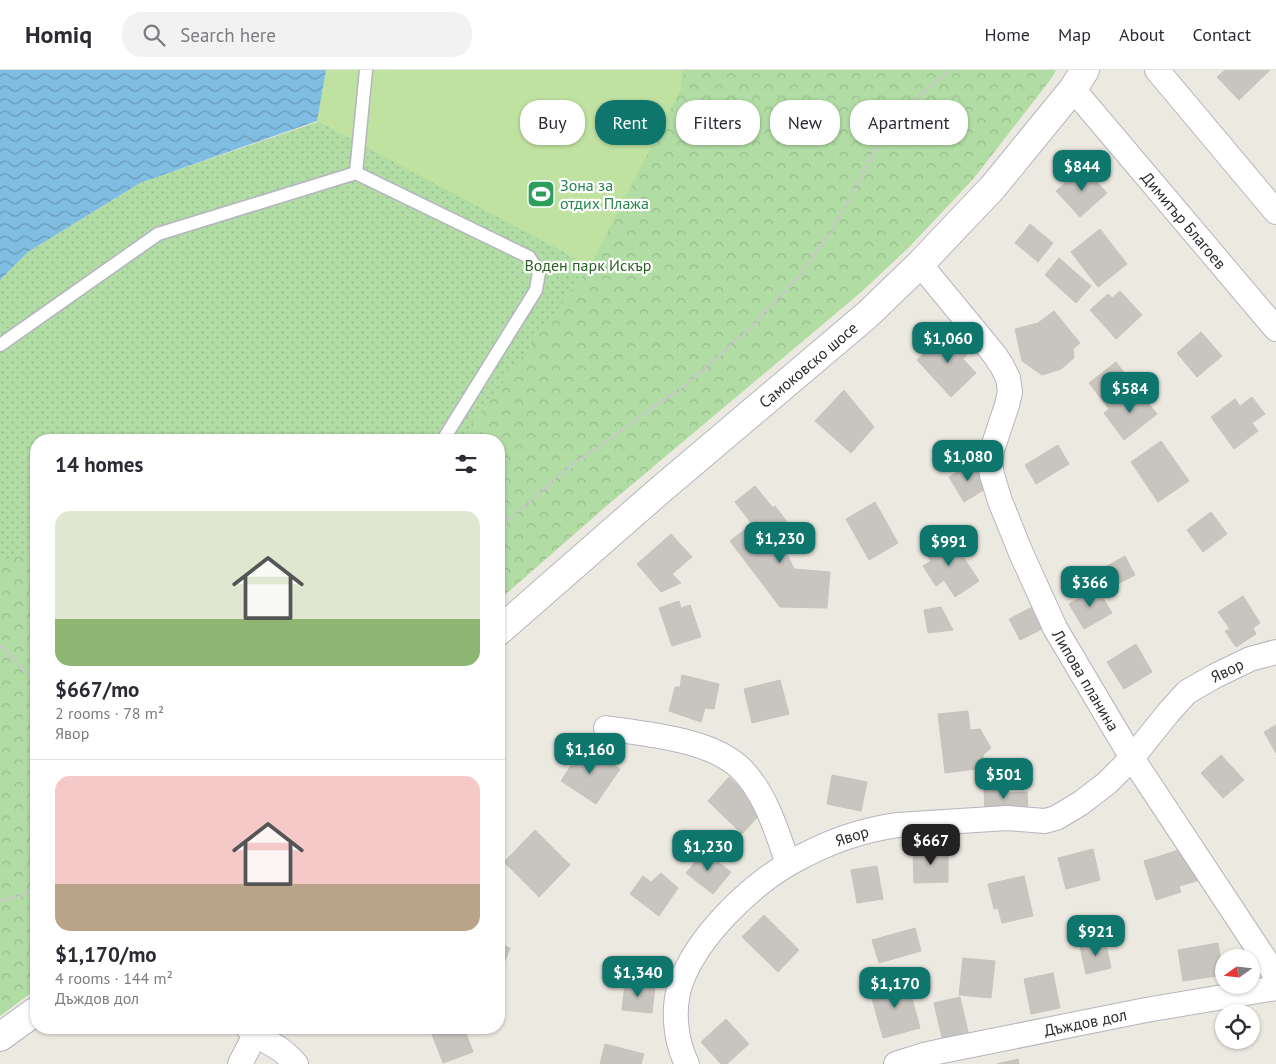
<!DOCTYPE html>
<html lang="en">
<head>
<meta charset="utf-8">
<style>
	:root { --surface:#fff; --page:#f2f2f3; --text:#2b2b33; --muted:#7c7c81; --line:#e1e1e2; --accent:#0f766e }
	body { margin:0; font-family:"PT Sans",sans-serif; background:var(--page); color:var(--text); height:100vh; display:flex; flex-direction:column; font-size:19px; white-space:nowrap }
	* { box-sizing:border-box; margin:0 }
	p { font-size:16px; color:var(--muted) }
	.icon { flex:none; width:28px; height:28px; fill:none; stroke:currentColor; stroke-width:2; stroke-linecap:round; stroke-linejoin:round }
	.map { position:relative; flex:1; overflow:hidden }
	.panel { position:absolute; left:30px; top:364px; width:475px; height:600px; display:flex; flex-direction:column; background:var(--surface); border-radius:20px; box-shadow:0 1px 4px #0004 }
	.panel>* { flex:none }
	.guide { position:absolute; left:520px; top:30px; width:475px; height:45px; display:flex; gap:10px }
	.needle { width:32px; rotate:255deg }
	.controls { position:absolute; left:1215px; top:879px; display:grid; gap:10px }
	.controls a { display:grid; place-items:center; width:45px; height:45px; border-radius:50%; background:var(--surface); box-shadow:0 1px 4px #0004; font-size:25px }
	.price { position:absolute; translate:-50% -42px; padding:0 11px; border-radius:10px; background:var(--accent); color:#fff; font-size:16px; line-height:32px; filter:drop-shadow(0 1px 2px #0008) }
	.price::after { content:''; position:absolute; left:50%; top:30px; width:15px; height:11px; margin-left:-8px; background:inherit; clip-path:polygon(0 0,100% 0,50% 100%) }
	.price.selected { background:#222; color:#fff }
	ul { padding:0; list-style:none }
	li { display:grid; align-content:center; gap:10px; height:265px; padding:0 25px }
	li+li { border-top:1px solid var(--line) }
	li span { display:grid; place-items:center; height:155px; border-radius:15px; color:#555 }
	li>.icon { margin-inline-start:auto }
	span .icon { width:90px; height:90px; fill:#fffc; stroke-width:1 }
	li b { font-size:21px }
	h2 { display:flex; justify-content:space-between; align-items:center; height:60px; padding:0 25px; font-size:21px }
	.chip { padding:0 18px; border-radius:20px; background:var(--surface); box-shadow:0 1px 4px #0004; font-size:18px; line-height:45px }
	.chip.selected { background:var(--accent); color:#fff }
	header { display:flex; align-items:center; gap:30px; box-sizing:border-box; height:70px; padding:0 25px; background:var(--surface); border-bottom:1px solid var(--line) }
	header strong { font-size:24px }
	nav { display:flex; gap:28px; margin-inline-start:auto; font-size:18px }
	.search { width:350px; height:45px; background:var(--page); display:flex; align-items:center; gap:12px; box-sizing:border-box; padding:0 18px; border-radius:20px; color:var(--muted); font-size:19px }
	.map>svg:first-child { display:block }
	.grass { fill:url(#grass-dots) }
	.forest { fill:url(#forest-crowns) }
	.pitch { fill:#c0e2a1 }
	.water { fill:url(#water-waves) }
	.building { fill:#c8c5c0; stroke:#c8c4ba }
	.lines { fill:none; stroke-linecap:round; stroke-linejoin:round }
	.lane-casing { stroke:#b4b5bf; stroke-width:15 }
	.street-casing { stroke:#b4b5bf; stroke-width:26 }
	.secondary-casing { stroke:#b4b5bf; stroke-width:30 }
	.path { stroke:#c8c8c8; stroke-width:3; stroke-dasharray:4 2.5; stroke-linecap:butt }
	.lane { stroke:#fff; stroke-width:12 }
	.street { stroke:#fff; stroke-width:24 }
	.secondary { stroke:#fff; stroke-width:28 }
	.labels { text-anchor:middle; stroke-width:4.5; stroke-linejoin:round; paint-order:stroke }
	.leisure-label { font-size:16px; fill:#27864d; stroke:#fff; text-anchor:start }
	.street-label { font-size:16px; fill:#2d2d2d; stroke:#fff }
	.park-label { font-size:16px; fill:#2a6323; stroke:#fff }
</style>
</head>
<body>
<header>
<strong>Homiq</strong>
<div class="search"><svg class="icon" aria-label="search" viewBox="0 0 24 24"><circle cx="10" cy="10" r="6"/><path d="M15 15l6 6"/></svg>Search here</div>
<nav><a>Home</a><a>Map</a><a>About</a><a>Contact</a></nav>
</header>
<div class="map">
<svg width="1276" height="994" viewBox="0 0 1276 994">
	<defs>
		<pattern id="grass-dots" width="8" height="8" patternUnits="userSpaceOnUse" patternTransform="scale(1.25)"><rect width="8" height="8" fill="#b1dca4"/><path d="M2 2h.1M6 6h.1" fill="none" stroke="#99bd8e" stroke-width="1.8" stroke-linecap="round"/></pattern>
		<pattern id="forest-crowns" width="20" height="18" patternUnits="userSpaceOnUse" patternTransform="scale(1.25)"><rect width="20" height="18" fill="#b1dca4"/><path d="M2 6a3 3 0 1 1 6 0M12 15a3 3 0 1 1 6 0" fill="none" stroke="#99bd8e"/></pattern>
		<pattern id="water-waves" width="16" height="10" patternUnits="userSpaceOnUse" patternTransform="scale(1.25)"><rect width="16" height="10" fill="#80bde2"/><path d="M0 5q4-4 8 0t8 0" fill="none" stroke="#699ab8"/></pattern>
	</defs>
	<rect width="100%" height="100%" fill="#ece9e1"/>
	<polygon class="grass" points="326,0 1056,0 1050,10 973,109 909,177 861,222 605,437 499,530 499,370 36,370 36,919 0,946 0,210 28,182 140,113 317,52"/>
	<g class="forest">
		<polygon points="683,0 1056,0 1050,10 973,109 909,177 861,222 605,437 499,530 499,370 460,370 590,196 680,21"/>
		<polygon points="36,480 36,919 0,946 0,491"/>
	</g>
	<polygon class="pitch" points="326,0 683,0 680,21 590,196 317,51"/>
	<polygon class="water" points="0,0 326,0 317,51 140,113 28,182 0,210"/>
	<g class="building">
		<polygon points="1225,0 1270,0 1239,30 1217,7"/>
		<polygon points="1083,97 1107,123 1080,147 1056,121"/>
		<polygon points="1030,154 1053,173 1038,192 1015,173"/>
		<polygon points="1100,159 1127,194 1098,217 1071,182"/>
		<polygon points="1059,188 1091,216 1076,233 1045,205"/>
		<polygon points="1120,221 1142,245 1116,269 1090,240 1108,224 1112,228"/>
		<polygon points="1054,241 1080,273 1073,279 1074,288 1061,299 1042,305 1022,291 1015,259 1038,253"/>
		<polygon points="948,261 969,282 963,289 976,303 951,327 917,290"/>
		<polygon points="1201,262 1222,286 1197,307 1177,283"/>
		<polygon points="1116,292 1136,318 1109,339 1089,313"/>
		<polygon points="1136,318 1157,344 1124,370 1104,343"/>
		<polygon points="844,320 874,357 851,383 815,351"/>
		<polygon points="1252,327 1265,344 1252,353 1258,361 1234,379 1211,347 1235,329 1240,336"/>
		<polygon points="1161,371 1189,411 1158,432 1131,392"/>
		<polygon points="1058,375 1069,394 1036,414 1025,395"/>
		<polygon points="972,393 987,418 964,432 949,407"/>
		<polygon points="755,416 773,438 752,454 735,432"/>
		<polygon points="875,432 898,473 869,490 846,449"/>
		<polygon points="775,436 791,457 784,462 790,470 783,475 794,499 830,502 827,538 780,537 730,471"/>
		<polygon points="1211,442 1227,464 1203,482 1187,460"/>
		<polygon points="671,464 692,487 672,504 681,513 661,522 637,494"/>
		<polygon points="949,465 979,511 955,527 944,510 936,516 923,496 931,491 924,481"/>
		<polygon points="1125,486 1135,505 1112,517 1102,499"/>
		<polygon points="1097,518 1112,543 1084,559 1069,534"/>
		<polygon points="1243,526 1260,553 1253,558 1256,564 1236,577 1225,561 1230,559 1218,542"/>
		<polygon points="679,531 681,538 690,535 701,567 672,576 659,538"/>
		<polygon points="1036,535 1048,556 1020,570 1009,549"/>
		<polygon points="941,537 953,560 928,563 924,540"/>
		<polygon points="1136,574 1152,602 1124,619 1107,592"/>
		<polygon points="682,605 719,614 714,639 705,638 701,652 669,641 675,617 680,617"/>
		<polygon points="780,610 789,644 752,653 744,619"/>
		<polygon points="968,641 970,660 980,659 991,678 983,685 984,698 945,703 938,644"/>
		<polygon points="1276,655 1276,683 1264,662"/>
		<polygon points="584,675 620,699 596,734 561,711"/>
		<polygon points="1221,685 1244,710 1223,728 1201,703"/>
		<polygon points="832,705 867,712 861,741 827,734"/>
		<polygon points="729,707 764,740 742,764 708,731"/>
		<polygon points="1006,718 1006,723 1027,722 1028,739 985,742 984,719"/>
		<polygon points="535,760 570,795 539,827 504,792"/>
		<polygon points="948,779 948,812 914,813 913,780"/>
		<polygon points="1093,779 1100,810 1066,819 1058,788"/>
		<polygon points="1182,779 1187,795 1192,793 1197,811 1179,816 1181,822 1156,830 1144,791"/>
		<polygon points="704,781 731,802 713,824 686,803"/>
		<polygon points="877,796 883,829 857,833 851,800"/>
		<polygon points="661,803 678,818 659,846 630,824 643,806 651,812"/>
		<polygon points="1024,806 1033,846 1002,853 998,838 994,839 988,814"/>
		<polygon points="764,845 799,880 778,902 742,867"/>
		<polygon points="915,858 921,881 879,893 872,870"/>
		<polygon points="1105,870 1111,898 1086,904 1080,876"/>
		<polygon points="1218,873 1223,905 1183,911 1178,880"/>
		<polygon points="499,874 510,878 499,906"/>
		<polygon points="963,888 995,891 991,928 959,925"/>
		<polygon points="1053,903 1060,938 1031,944 1024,909"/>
		<polygon points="907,910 920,958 883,968 870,921"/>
		<polygon points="625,914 655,917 652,943 622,940"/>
		<polygon points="960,927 969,966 943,972 934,933"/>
		<polygon points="726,949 749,974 727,994 721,994 701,972"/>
		<polygon points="433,958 464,958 473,982 443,993 430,959"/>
		<polygon points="605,974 644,984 641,994 600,994"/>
		<polygon points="1018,989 1019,994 997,994"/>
	</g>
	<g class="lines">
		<defs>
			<g id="lane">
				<polyline points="356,103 366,0"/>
				<polyline points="0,275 158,164 356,103 529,187 539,202 536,220 443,370"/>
			</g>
			<g id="street">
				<polyline points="1157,0 1276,142"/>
				<path id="s1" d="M1073,19L1276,259"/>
				<path id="s2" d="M920,194L994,284L1002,296L1008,308L1010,322L1007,335L992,380L990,392L992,405L1000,431L1021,483L1055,558L1132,688L1276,906"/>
				<path d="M606,658C646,664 707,669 738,696C764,719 777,761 788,794"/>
				<path d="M248,958C258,968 266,970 278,978C285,982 290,988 296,994"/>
				<polyline points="240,994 255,965"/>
				<path id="s3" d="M687,994C675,970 672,938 681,912C698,866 749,817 790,793C823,774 860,760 898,755L1007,748L1045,751L1056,748L1081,733L1107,713L1132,688L1168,643L1187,622L1215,606L1250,589L1276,582"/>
				<path id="s4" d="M896,994L924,985L942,981L1146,940L1276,918"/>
			</g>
			<g id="secondary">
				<path id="s5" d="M499,561L659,421L867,245L920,194L993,117L1073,19L1085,0"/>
				<polyline points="0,967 36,941"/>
			</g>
		</defs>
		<use href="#lane" class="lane-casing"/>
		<use href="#street" class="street-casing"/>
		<use href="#secondary" class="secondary-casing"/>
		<g class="path">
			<polyline points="499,459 563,402 687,314 748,260 796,210 832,160 871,88 898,44 950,0"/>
			<polyline points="0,576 36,611"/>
			<polyline points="0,831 20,826 36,815"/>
		</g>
		<use href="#lane" class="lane"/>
		<use href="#street" class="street"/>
		<use href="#secondary" class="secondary"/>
	</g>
	<defs>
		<symbol id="stadium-square" viewBox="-11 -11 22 22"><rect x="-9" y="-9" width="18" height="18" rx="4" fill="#2e9e5b" stroke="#fff"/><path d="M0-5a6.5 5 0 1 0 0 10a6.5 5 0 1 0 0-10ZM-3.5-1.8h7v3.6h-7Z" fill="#fff"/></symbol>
	</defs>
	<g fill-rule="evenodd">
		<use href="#stadium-square" x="525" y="108" width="32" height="32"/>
	</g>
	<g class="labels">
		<g class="leisure-label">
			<text x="560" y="121">Зона за<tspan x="560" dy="18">отдих Плажа</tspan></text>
		</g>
		<g class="street-label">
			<text dy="6" stroke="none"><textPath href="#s1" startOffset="172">Димитър Благоев</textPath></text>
			<text dy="6" stroke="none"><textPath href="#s5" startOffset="408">Самоковско шосе</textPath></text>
			<text dy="6" stroke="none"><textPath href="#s3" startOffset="751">Явор</textPath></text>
			<text dy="6" stroke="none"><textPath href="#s2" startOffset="471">Липова планина</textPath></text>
			<text dy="6" stroke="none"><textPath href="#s3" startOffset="316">Явор</textPath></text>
			<text dy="6" stroke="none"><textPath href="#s4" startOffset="194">Дъждов дол</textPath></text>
		</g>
		<g class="park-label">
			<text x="588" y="201">Воден парк Искър</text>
		</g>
	</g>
</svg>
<div class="controls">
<a><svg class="needle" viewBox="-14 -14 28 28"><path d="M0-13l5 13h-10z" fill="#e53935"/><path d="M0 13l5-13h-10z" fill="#7c7c81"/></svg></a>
<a><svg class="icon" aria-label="locate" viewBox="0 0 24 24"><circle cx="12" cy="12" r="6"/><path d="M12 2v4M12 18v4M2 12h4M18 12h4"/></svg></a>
</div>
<b class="price" style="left:1082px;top:122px">$844</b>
<b class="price" style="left:948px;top:294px">$1,060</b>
<b class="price" style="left:1130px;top:344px">$584</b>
<b class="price" style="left:968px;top:412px">$1,080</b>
<b class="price" style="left:780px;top:494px">$1,230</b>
<b class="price" style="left:949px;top:497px">$991</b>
<b class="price" style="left:1090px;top:538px">$366</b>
<b class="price" style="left:590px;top:705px">$1,160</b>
<b class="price" style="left:1004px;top:730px">$501</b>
<b class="price selected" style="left:931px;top:796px">$667</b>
<b class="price" style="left:708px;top:802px">$1,230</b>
<b class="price" style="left:1096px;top:887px">$921</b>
<b class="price" style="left:638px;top:928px">$1,340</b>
<b class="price" style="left:895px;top:939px">$1,170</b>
<div class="guide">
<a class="chip">Buy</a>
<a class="chip selected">Rent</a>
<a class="chip">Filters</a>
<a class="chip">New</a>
<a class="chip">Apartment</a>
</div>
<section class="panel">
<h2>14 homes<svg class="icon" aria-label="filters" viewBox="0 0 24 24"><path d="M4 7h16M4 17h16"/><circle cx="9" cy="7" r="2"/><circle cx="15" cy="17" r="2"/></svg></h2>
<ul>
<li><span style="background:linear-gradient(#dfe7d0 70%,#8fb573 0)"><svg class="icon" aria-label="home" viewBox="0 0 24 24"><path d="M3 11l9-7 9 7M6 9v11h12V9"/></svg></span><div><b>$667/mo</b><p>2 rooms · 78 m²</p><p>Явор</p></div></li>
<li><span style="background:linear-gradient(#f6c9c9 70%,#b9a48a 0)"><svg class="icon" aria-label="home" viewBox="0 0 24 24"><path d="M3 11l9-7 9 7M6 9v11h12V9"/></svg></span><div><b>$1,170/mo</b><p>4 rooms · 144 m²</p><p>Дъждов дол</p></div></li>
</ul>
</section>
</div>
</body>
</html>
